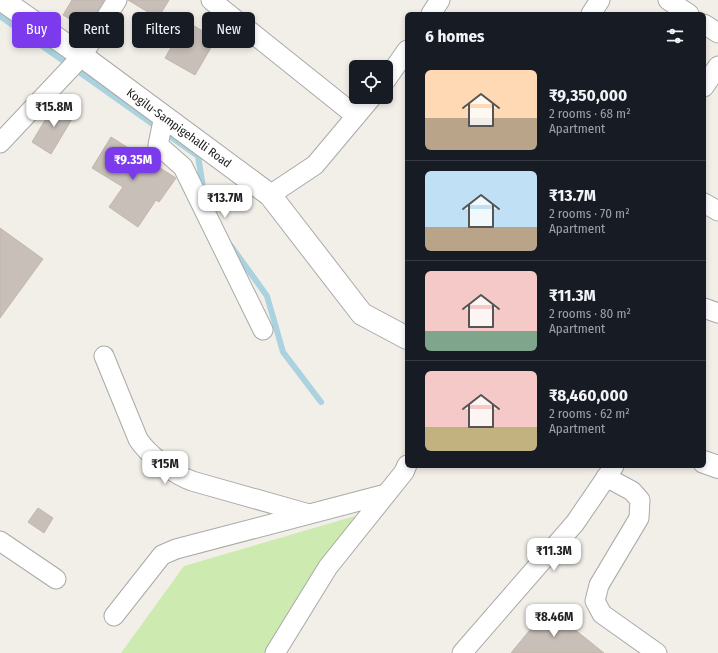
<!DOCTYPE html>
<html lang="en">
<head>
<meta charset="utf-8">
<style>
	:root { --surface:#171b24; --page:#20242c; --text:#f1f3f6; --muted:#9ea1a6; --line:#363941; --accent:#7c3aed }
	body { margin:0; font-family:"Fira Sans Condensed",sans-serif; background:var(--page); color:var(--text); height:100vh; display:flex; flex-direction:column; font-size:15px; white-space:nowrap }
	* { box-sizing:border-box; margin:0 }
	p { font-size:13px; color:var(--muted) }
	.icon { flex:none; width:22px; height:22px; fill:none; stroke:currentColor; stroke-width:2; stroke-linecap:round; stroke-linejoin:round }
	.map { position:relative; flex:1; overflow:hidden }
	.details { position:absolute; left:405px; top:12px; width:301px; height:456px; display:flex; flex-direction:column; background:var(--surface); border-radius:6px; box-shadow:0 2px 6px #0003 }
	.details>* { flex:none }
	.top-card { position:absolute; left:12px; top:12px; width:333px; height:36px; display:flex; gap:8px }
	.controls { position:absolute; left:349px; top:60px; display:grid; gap:8px }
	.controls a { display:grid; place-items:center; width:44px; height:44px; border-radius:6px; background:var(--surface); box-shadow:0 2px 6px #0003; font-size:20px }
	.price { position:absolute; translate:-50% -34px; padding:0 9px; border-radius:8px; background:#fff; color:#222; font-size:13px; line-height:26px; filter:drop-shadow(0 1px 2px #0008) }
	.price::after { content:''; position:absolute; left:50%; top:24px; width:12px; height:9px; margin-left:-6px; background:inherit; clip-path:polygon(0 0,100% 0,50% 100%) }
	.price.on { background:var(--accent); color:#fff }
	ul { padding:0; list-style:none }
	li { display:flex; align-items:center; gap:12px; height:100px; padding:0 20px }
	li+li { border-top:1px solid var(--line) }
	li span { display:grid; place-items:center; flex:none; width:112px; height:80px; border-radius:6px; color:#555 }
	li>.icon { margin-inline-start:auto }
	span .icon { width:48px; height:48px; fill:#fffc; stroke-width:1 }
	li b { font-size:17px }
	h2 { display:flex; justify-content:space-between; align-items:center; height:48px; padding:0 20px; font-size:17px }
	.pill { padding:0 14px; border-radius:6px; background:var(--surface); box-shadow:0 2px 6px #0003; font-size:14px; line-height:36px }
	.pill.on { background:var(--accent); color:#fff }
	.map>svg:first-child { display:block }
	.grass { fill:#cdebb0 }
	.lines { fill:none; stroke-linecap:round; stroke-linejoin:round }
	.stream { stroke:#aad3df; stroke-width:6 }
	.building { fill:#c7bfb8; stroke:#c4b6ab }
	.minor-casing { stroke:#a9a9a9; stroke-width:21 }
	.tertiary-casing { stroke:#a9a9a9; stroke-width:24 }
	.minor { stroke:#fff; stroke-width:19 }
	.tertiary { stroke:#fff; stroke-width:22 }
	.labels { text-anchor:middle; stroke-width:4; stroke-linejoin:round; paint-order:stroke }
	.street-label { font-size:12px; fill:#222; stroke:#fff }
</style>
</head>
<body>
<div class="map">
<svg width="718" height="653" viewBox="0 0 718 653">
	<rect width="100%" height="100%" fill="#f2efe9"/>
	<polygon class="grass" points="355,516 301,595 266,653 121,653 184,566"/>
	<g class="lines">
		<g class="stream">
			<polyline points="0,16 198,156 204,193"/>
			<polyline points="231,246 267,296 283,352 321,402"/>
		</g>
	</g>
	<g class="building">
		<polygon points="72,0 104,0 86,29 63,15"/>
		<polygon points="128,0 169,0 158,18"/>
		<polygon points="186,21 216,39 195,75 165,58"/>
		<polygon points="56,102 75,114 51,154 32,142"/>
		<polygon points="111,137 176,178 159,202 156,200 138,227 109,207 123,187 92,168"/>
		<polygon points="0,228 43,259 0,318"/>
		<polygon points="38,508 53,518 44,533 28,522"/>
		<polygon points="548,608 604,653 511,653"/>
	</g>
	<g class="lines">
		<defs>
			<g id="minor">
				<polyline points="211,0 356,116"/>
				<polyline points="668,0 689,14"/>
				<polyline points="431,14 440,0"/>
				<polyline points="591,14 600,0"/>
				<polyline points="704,24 718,33"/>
				<polyline points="386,80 407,50"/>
				<polyline points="704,87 718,66"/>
				<polyline points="164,116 158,145 183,167 263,330"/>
				<polyline points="0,143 82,56 117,0"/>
				<polyline points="270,195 315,165 372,97"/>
				<polyline points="704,203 718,211"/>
				<polyline points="704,308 718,313"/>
				<path d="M104,356L138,439C147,454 175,475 192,481L309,514"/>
				<polyline points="606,477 632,491 640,500 639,518 599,585 595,601 602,614 657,653"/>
				<polyline points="0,541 56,579"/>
				<polyline points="114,616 162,555 176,549 386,494"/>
				<polyline points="275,653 328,567 404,472 407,465"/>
				<polyline points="462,653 575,523 614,466"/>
			</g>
			<g id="tertiary">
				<polyline points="2,0 82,56 270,195 362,314 407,338"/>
				<polyline points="704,462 718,467"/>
			</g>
		</defs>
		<use href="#minor" class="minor-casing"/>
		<use href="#tertiary" class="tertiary-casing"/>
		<use href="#minor" class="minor"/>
		<use href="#tertiary" class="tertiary"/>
	</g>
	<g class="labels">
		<g class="street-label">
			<text transform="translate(179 128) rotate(36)" y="4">Kogilu-Sampigehalli Road</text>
		</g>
	</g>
</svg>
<div class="controls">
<a><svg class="icon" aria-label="locate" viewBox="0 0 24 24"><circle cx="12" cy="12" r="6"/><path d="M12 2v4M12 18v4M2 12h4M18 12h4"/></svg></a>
</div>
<b class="price" style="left:54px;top:128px">₹15.8M</b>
<b class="price on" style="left:133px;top:181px">₹9.35M</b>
<b class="price" style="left:225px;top:219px">₹13.7M</b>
<b class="price" style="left:165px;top:485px">₹15M</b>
<b class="price" style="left:554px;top:572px">₹11.3M</b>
<b class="price" style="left:554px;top:638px">₹8.46M</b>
<div class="top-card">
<a class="pill on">Buy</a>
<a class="pill">Rent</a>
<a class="pill">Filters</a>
<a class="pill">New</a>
</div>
<section class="details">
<h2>6 homes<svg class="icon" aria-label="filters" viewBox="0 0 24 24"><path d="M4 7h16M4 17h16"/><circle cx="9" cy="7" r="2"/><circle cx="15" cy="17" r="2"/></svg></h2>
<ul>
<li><span style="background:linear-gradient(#ffd9b3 60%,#b9a48a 0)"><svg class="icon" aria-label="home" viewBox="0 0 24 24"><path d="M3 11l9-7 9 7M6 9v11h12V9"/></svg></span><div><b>₹9,350,000</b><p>2 rooms · 68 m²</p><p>Apartment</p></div></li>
<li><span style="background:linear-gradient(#bfe0f5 70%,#b9a48a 0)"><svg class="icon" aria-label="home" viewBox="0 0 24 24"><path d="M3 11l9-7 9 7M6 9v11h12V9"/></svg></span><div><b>₹13.7M</b><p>2 rooms · 70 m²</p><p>Apartment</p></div></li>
<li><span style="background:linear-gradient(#f6c9c9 75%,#7fa58c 0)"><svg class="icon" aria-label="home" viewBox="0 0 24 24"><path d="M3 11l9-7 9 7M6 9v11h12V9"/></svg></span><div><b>₹11.3M</b><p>2 rooms · 80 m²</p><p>Apartment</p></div></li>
<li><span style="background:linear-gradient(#f6c9c9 70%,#c2b280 0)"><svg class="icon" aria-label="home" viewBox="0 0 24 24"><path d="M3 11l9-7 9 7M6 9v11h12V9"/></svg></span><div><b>₹8,460,000</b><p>2 rooms · 62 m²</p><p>Apartment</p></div></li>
</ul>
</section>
</div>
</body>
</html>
